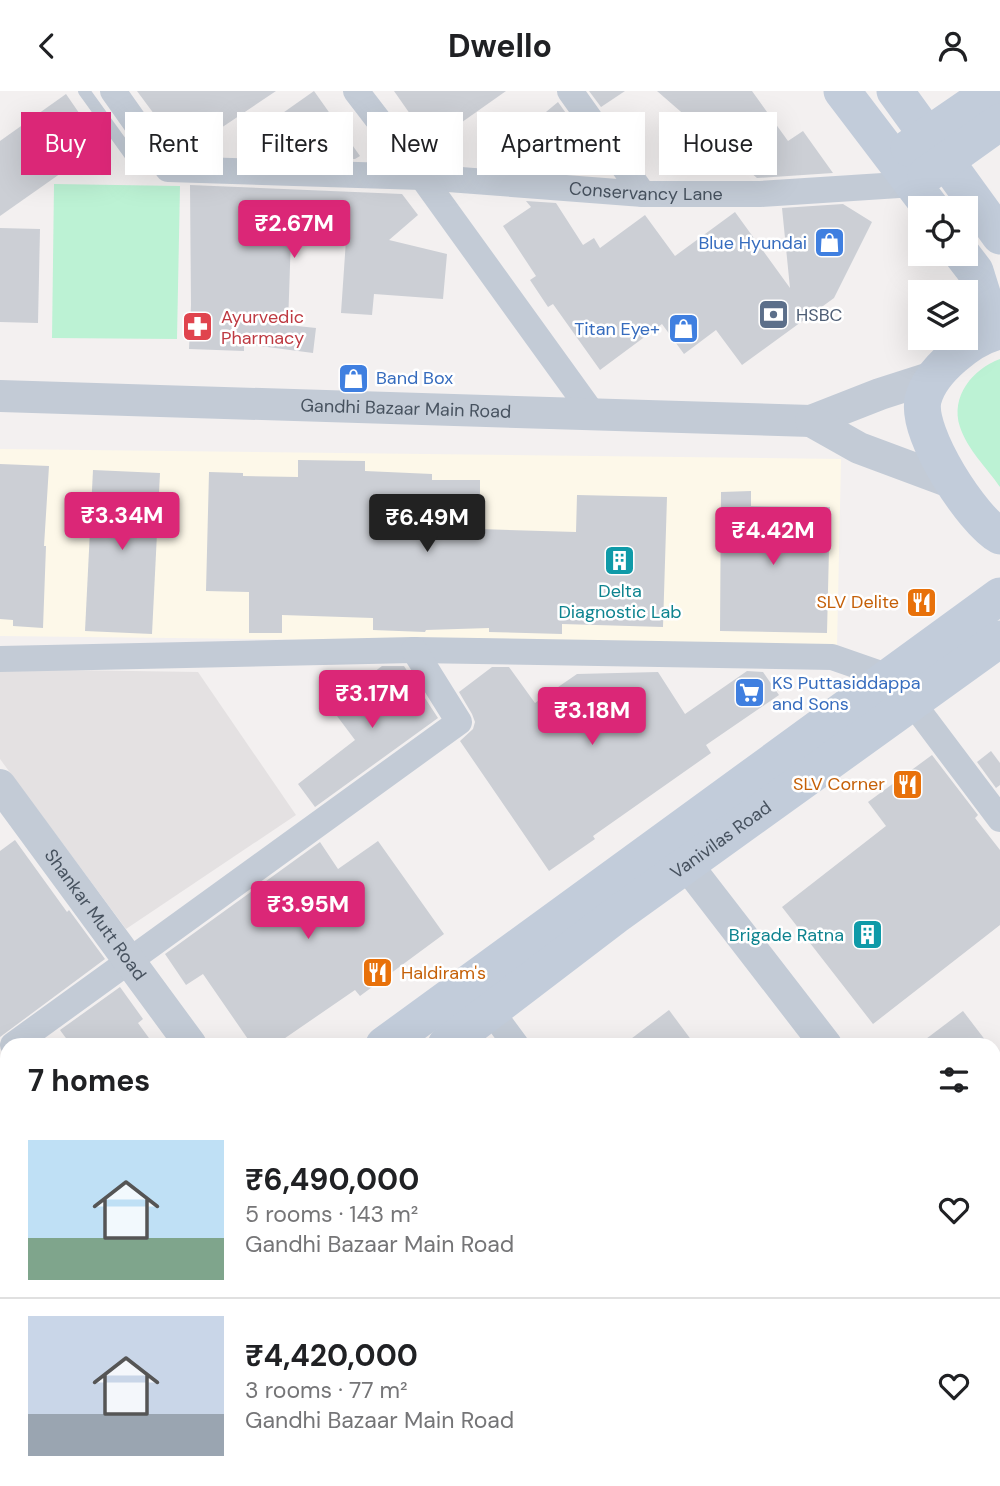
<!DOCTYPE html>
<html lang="en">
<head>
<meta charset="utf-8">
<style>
	:root { --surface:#fff; --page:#f6f6f6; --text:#202124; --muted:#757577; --line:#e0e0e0; --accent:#db2777 }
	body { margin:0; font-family:"DM Sans",sans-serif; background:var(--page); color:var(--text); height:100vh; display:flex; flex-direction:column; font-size:26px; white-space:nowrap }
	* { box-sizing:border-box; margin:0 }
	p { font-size:23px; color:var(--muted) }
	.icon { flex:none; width:38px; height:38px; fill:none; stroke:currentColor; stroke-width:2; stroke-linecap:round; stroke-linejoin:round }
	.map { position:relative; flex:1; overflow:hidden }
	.side { position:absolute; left:0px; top:947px; width:1001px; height:450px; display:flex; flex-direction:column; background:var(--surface); border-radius:21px 21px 0 0; box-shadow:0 7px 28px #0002 }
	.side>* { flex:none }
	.guide { position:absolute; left:21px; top:21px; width:959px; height:63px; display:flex; gap:14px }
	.tools { position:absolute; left:908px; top:105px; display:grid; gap:14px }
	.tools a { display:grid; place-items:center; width:70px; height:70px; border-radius:0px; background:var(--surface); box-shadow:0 7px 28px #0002; font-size:35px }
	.price { position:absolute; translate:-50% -60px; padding:0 16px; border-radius:7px; background:var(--accent); color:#fff; font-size:23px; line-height:46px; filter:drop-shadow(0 2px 4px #0008) }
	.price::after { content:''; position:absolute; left:50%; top:42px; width:21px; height:16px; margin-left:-10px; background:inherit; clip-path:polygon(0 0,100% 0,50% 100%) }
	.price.active { background:#222; color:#fff }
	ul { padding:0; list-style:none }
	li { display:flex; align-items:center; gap:21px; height:175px; padding:0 28px }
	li+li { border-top:2px solid var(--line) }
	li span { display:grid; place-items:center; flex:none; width:196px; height:140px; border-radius:0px; color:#555 }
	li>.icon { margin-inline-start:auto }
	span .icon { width:84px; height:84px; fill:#fffc; stroke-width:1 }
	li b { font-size:30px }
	h2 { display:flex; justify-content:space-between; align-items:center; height:84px; padding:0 28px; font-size:30px }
	.chip { padding:0 24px; border-radius:0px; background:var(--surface); box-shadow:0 7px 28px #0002; font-size:24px; line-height:63px }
	.chip.active { background:var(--accent); color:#fff }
	header { display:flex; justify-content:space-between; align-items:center; height:91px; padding:0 28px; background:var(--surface); font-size:32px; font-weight:700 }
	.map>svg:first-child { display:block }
	.commercial { fill:#fdf8e9 }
	.education { fill:#e4e1e2 }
	.green { fill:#bcf2d4 }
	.building { fill:#cccfd5 }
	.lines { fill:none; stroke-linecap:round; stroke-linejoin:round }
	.service { stroke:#c3cbd6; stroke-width:12 }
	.minor { stroke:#c3cbd6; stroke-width:26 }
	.tertiary { stroke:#c3cbd6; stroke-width:32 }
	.secondary { stroke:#c2ccda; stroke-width:37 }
	.labels { text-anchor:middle; stroke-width:5; stroke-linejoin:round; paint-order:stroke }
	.street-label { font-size:18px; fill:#47525f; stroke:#fff }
	.shop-label { font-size:18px; fill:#366cbe; stroke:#fff; text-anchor:end }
	.service-label { font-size:18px; fill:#4e5e75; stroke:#fff; text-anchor:start }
	.health-label { font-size:18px; fill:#be3a42; stroke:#fff; text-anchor:start }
	.culture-label { font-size:18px; fill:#0d838f; stroke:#fff }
	.food-label { font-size:18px; fill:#c56008; stroke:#fff; text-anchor:end }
</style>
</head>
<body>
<header><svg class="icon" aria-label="back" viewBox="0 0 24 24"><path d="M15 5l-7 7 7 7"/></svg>Dwello<svg class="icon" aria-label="person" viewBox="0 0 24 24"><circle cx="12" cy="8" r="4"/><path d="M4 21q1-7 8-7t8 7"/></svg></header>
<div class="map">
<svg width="1000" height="1395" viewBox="0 0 1000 1395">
	<rect width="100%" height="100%" fill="#f3f0f0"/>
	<polygon class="commercial" points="0,358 841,368 837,555 0,545"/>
	<polygon class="education" points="0,578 198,581 296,724 126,838 0,668"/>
	<g class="green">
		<polygon points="54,93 180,95 177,248 52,247"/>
		<path d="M1000,268V396C987,377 967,358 960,336C950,305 973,278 1000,268Z"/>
	</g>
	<g class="building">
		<polygon points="137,0 276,0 218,39 221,44 201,58 205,63 176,63 170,52 174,50"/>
		<polygon points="314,0 360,65 355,68 294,66 270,31"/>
		<polygon points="394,0 506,0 431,53"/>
		<polygon points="589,0 625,0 601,16"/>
		<polygon points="657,0 752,0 788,50 803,40 833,82 757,87"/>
		<polygon points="66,3 101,54 0,125 0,50"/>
		<polygon points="558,11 600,70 583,83 495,76 488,69"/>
		<polygon points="190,94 402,103 418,124 389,149 447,163 443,208 374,203 372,224 341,222 346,149 291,146 288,234 316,237 313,262 244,253 244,260 189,258 191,214"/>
		<polygon points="526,110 556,112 583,154 594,147 600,157 645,124 675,165 735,121 790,197 782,117 843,113 872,131 834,207 742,274 716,239 684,263 662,233 600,279 553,213 548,216 530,189 536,185 503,135 531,116"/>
		<polygon points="0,137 40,138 38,232 0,231"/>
		<polygon points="298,369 365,370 365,380 432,383 432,389 480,389 480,438 576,441 577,404 667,406 663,536 562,533 562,543 489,541 489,537 426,539 425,541 373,539 373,527 282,524 282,542 249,542 249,501 206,500 209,381 243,382 243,385 298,386"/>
		<polygon points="0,373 49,375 44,455 46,455 43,537 13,535 13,529 0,528"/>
		<polygon points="93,379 160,382 152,543 85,540"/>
		<polygon points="751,400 751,415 830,416 827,542 720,540 721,401"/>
		<polygon points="382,575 404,575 438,627 315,716 298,693 355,649 334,621 375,591 370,584"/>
		<polygon points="492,576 509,576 535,612 577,583 658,581 685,623 747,580 763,581 779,604 706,654 711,662 593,745 595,748 549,780 460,650 473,638 475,631 472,623 459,601"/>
		<polygon points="991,660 1000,672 1000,694 996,697 977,671"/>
		<polygon points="932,664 978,724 975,727 1000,759 1000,834 873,933 782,816 886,735 868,711"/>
		<polygon points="15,749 67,821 69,819 105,868 0,946 0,760"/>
		<polygon points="378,750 444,843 360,905 355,899 275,954 252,954 203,883 186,894 165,863 320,751 338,778"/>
		<polygon points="120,896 143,928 138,932 154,954 71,954 60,939"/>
		<polygon points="669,919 695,954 623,954"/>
		<polygon points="963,920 989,954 918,954"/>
	</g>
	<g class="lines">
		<polyline class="service" points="84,0 133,68"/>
		<g class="minor">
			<path id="s1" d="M113,0L168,78L422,86L643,103H760L914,93"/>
			<polyline points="356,0 422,86 593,323"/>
			<polyline points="570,0 643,103"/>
			<polyline points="0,568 414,559 832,566 878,582 887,588"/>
			<polyline points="912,611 1000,728"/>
			<polyline points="491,920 516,954"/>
			<polyline points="13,954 459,631 414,559"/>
			<polyline points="178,1390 183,1395"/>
			<polyline points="859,1390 864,1395"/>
			<polyline points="573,1395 580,1390"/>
		</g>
		<g class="tertiary">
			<path id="s2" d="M0,305L811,330L880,303L933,286"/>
			<polyline points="811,330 859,357 953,392"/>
			<path id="s3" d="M0,694L191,954"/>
			<polyline points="687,774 826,954"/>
			<polyline points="994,1171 1000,1178"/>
			<polyline points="535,1390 539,1395"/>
		</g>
		<g class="secondary">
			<polyline points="842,0 931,117"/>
			<polyline points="895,0 1000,145"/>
			<polyline points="909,57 992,0"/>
			<polyline points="926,84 1000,31"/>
			<polyline points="962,163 975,180 994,241"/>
			<path d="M1000,240C971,246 930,280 923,309C916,343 972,429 1000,445"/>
			<polyline points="384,954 1000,505"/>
			<path id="s4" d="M446,954L615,825L1000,548"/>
			<polyline points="0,1228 7,1223"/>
			<polyline points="0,1278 7,1273"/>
		</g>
	</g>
	<defs>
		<symbol id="shop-square" viewBox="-11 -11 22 22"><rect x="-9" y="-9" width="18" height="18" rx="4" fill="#3f7fe0" stroke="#fff"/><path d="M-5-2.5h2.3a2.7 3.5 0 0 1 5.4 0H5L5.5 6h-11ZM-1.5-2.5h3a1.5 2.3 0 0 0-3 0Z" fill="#fff"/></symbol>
		<symbol id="bank-square" viewBox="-11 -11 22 22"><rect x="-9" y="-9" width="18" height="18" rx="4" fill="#5c6f8a" stroke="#fff"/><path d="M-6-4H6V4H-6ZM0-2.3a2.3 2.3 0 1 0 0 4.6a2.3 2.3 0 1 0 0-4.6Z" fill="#fff"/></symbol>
		<symbol id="pharmacy-square" viewBox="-11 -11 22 22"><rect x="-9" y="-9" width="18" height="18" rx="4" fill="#e0444e" stroke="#fff"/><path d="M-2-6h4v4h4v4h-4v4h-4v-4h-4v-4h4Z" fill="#fff"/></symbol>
		<symbol id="building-square" viewBox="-11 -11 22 22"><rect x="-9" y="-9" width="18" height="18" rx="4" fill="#0f9aa8" stroke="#fff"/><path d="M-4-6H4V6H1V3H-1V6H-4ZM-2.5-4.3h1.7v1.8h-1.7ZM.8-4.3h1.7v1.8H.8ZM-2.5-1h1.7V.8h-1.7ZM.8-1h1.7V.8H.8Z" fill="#fff"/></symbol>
		<symbol id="restaurant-square" viewBox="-11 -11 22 22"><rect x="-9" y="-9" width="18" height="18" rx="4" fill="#e8710a" stroke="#fff"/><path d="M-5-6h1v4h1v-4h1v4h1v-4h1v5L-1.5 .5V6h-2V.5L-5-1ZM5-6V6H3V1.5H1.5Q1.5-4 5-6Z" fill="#fff"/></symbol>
		<symbol id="supermarket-square" viewBox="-11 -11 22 22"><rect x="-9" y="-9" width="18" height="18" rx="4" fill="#3f7fe0" stroke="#fff"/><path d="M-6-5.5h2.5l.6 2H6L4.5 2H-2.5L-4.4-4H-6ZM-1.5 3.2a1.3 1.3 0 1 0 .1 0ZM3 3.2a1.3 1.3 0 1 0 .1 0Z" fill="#fff"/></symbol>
	</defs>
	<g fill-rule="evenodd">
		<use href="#shop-square" x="812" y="134" width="35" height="35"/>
		<use href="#bank-square" x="756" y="206" width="35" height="35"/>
		<use href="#pharmacy-square" x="180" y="218" width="35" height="35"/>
		<use href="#shop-square" x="666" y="220" width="35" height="35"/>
		<use href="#shop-square" x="336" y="270" width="35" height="35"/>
		<use href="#building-square" x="602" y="452" width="35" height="35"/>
		<use href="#restaurant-square" x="904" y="494" width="35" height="35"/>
		<use href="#supermarket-square" x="732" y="584" width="35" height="35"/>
		<use href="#restaurant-square" x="890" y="676" width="35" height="35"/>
		<use href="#building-square" x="850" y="826" width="35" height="35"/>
		<use href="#restaurant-square" x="360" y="864" width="35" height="35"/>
	</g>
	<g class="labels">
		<g class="street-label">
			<text dy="6" stroke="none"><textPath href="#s1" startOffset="574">Conservancy Lane</textPath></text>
			<text dy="6" stroke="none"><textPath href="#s2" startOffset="406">Gandhi Bazaar Main Road</textPath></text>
			<text dy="6" stroke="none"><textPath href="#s4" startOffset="343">Vanivilas Road</textPath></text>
			<text dy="6" stroke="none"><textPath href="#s3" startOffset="161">Shankar Mutt Road</textPath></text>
		</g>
		<g class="shop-label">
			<text x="807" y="158">Blue Hyundai</text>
			<text x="660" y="244">Titan Eye+</text>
			<text x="376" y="293" text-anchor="start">Band Box</text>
			<text x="772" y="598" text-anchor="start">KS Puttasiddappa<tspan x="772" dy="21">and Sons</tspan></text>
		</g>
		<g class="service-label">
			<text x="796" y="230">HSBC</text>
		</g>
		<g class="health-label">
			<text x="221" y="232">Ayurvedic<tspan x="221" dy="21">Pharmacy</tspan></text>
		</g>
		<g class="culture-label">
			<text x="620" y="506">Delta<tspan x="620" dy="21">Diagnostic Lab</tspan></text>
			<text x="844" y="850" text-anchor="end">Brigade Ratna</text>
		</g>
		<g class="food-label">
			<text x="899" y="517">SLV Delite</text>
			<text x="885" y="699">SLV Corner</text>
			<text x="401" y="888" text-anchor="start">Haldiram's</text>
		</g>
	</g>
</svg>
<div class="tools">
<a><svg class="icon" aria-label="locate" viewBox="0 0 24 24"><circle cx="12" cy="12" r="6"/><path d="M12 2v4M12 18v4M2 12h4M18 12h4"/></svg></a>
<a><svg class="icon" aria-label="layers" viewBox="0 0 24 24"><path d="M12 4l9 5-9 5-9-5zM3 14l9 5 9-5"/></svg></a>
</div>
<b class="price" style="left:294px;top:169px">₹2.67M</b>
<b class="price" style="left:122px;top:461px">₹3.34M</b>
<b class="price active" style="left:427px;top:463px">₹6.49M</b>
<b class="price" style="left:773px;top:476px">₹4.42M</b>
<b class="price" style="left:372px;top:639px">₹3.17M</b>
<b class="price" style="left:592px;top:656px">₹3.18M</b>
<b class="price" style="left:308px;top:850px">₹3.95M</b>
<div class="guide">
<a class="chip active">Buy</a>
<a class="chip">Rent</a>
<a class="chip">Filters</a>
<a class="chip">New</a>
<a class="chip">Apartment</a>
<a class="chip">House</a>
</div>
<section class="side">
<h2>7 homes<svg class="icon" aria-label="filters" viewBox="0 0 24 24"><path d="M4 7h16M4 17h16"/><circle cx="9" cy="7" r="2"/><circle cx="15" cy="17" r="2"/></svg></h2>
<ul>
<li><span style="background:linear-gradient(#bfe0f5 70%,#7fa58c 0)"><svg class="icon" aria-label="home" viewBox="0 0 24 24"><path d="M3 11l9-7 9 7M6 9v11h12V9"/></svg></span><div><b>₹6,490,000</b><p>5 rooms · 143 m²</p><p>Gandhi Bazaar Main Road</p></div><svg class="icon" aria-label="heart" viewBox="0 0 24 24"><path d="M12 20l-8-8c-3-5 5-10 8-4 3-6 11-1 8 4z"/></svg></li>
<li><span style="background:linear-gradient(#c9d6e8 70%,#9aa5b1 0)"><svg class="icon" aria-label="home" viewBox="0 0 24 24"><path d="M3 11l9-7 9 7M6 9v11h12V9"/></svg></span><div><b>₹4,420,000</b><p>3 rooms · 77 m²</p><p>Gandhi Bazaar Main Road</p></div><svg class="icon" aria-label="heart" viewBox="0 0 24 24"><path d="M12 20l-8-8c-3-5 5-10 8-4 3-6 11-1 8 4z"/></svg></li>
</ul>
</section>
</div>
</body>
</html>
